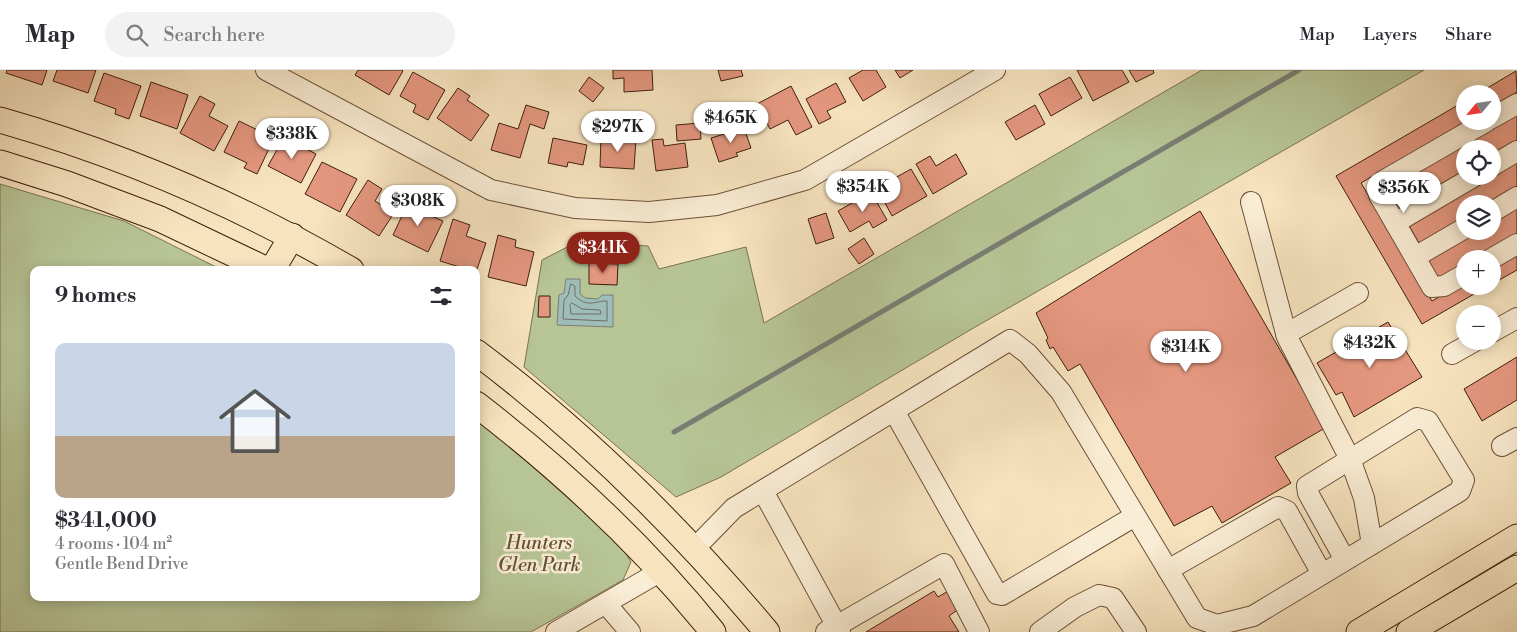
<!DOCTYPE html>
<html lang="en">
<head>
<meta charset="utf-8">
<style>
	:root { --surface:#fff; --page:#f2f2f3; --text:#2b2b33; --muted:#7c7c81; --line:#e1e1e2; --accent:#8f2418 }
	body { margin:0; font-family:"Libre Bodoni",serif; background:var(--page); color:var(--text); height:100vh; display:flex; flex-direction:column; font-size:19px; white-space:nowrap }
	* { box-sizing:border-box; margin:0 }
	p { font-size:16px; color:var(--muted) }
	.icon { flex:none; width:28px; height:28px; fill:none; stroke:currentColor; stroke-width:2; stroke-linecap:round; stroke-linejoin:round }
	.map { position:relative; flex:1; overflow:hidden }
	.panel { position:absolute; left:30px; top:196px; width:450px; height:335px; display:flex; flex-direction:column; background:var(--surface); border-radius:10px; box-shadow:0 2px 12px #0003 }
	.panel>* { flex:none }
	.needle { width:32px; rotate:241deg }
	.fabs { position:absolute; left:1456px; top:15px; display:grid; gap:10px }
	.fabs a { display:grid; place-items:center; width:45px; height:45px; border-radius:50%; background:var(--surface); box-shadow:0 2px 12px #0003; font-size:25px }
	.price { position:absolute; translate:-50% -42px; padding:0 11px; border-radius:18px; background:#fff; color:#222; font-size:16px; line-height:32px; filter:drop-shadow(0 1px 2px #0008) }
	.price::after { content:''; position:absolute; left:50%; top:30px; width:15px; height:11px; margin-left:-8px; background:inherit; clip-path:polygon(0 0,100% 0,50% 100%) }
	.price.active { background:var(--accent); color:#fff }
	ul { padding:0; list-style:none }
	li { display:grid; align-content:center; gap:10px; height:265px; padding:0 25px }
	li span { display:grid; place-items:center; height:155px; border-radius:10px; color:#555 }
	li>.icon { margin-inline-start:auto }
	span .icon { width:90px; height:90px; fill:#fffc; stroke-width:1 }
	li b { font-size:21px }
	h2 { display:flex; justify-content:space-between; align-items:center; height:60px; padding:0 25px; font-size:21px }
	header { display:flex; align-items:center; gap:30px; box-sizing:border-box; height:70px; padding:0 25px; background:var(--surface); border-bottom:1px solid var(--line) }
	header strong { font-size:24px }
	nav { display:flex; gap:28px; margin-inline-start:auto; font-size:18px }
	.search { width:350px; height:45px; background:var(--page); display:flex; align-items:center; gap:12px; box-sizing:border-box; padding:0 18px; border-radius:28px; color:var(--muted); font-size:19px }
	.map>svg:first-child { display:block }
	.green { fill:#b7c596; stroke:#7b7252 }
	.water { fill:#9fbdb8; stroke:#797e74 }
	.lines { fill:none; stroke-linecap:round; stroke-linejoin:round }
	.shore { stroke:#6f6e62; stroke-width:1 }
	.stream { stroke:#797e74; stroke-width:5 }
	.building { fill:#e4977f; stroke:#3f1f0d }
	.minor-casing { stroke:#6d503a; stroke-width:22 }
	.major-casing { stroke:#3f1f0d; stroke-width:27 }
	.minor { stroke:#faedd5; stroke-width:20 }
	.major { stroke:#f7e4bf; stroke-width:25 }
	.labels { text-anchor:middle; stroke-width:5; stroke-linejoin:round; paint-order:stroke }
	.park-label { font-size:19px; font-style:italic; fill:#635136; stroke:#faedd5 }
</style>
</head>
<body>
<header>
<strong>Map</strong>
<div class="search"><svg class="icon" aria-label="search" viewBox="0 0 24 24"><circle cx="10" cy="10" r="6"/><path d="M15 15l6 6"/></svg>Search here</div>
<nav><a>Map</a><a>Layers</a><a>Share</a></nav>
</header>
<div class="map">
<svg width="1517" height="562" viewBox="0 0 1517 562">
	<rect width="100%" height="100%" fill="#f7e4bf"/>
	<filter id="stains"><feTurbulence type="fractalNoise" baseFrequency=".004" numOctaves="4"/><feColorMatrix values="0 0 0 0 .2 0 0 0 0 .09 0 0 0 0 .02 0 0 0 .5 -.17"/></filter>
	<radialGradient id="worn" r=".72"><stop offset=".6" stop-color="#630" stop-opacity="0"/><stop offset="1" stop-color="#630" stop-opacity=".3"/></radialGradient>
	<g class="green">
		<polygon points="1202,0 1424,0 977,256 721,407 676,427 524,297 542,190 577,172 648,176 659,199 746,177 764,253"/>
		<polygon points="0,114 124,151 222,200 34,200 34,528 476,528 476,344 620,473 631,492 623,510 531,562 0,562"/>
	</g>
	<polygon class="water" points="566,209 580,209 580,224 585,228 598,229 602,225 613,225 613,257 557,255 559,225 564,223"/>
	<g class="lines">
		<g class="shore">
			<path d="M571,214L575,216V226C588,238 594,231 607,231V251L563,249L564,230L568,225Z"/>
			<polygon points="572,233 582,239 600,240 601,244 571,244 570,235"/>
		</g>
		<polyline class="stream" points="674,362 1299,0"/>
	</g>
	<g class="building">
		<polygon points="7,0 47,0 42,15 6,3"/>
		<polygon points="57,0 96,0 88,23 53,11"/>
		<polygon points="358,0 402,0 403,1 389,25 355,5"/>
		<polygon points="613,0 652,0 653,20 624,22 624,8 613,9"/>
		<polygon points="718,0 741,0 743,6 721,11"/>
		<polygon points="863,0 876,0 886,17 863,31 849,8"/>
		<polygon points="895,0 913,0 900,8"/>
		<polygon points="1077,0 1122,0 1129,12 1093,31"/>
		<polygon points="1129,0 1153,0 1154,3 1136,12"/>
		<polygon points="1516,1 1517,22 1492,36 1492,24 1477,24"/>
		<polygon points="413,2 445,20 428,50 413,42 416,35 400,26"/>
		<polygon points="104,3 141,16 129,49 115,44 116,39 94,31"/>
		<polygon points="589,7 604,18 593,32 579,21"/>
		<polygon points="1070,7 1082,28 1051,46 1039,24"/>
		<polygon points="151,12 188,25 177,59 140,46"/>
		<polygon points="836,13 846,32 827,41 831,48 819,54 806,29"/>
		<polygon points="791,16 812,57 796,65 788,50 770,59 757,34"/>
		<polygon points="458,18 470,26 467,30 489,45 471,71 437,48"/>
		<polygon points="200,26 215,34 209,46 228,56 214,81 180,63"/>
		<polygon points="1465,31 1466,51 1361,113 1432,231 1465,212 1465,216 1488,216 1422,254 1336,106"/>
		<polygon points="526,35 549,42 544,59 530,54 520,88 491,80 499,53 518,59"/>
		<polygon points="1035,35 1045,54 1016,70 1005,52"/>
		<polygon points="1517,43 1517,70 1492,84 1492,79 1465,79 1465,100 1400,138 1388,119"/>
		<polygon points="239,51 274,68 257,104 244,98 247,93 224,82"/>
		<polygon points="700,53 701,69 677,71 676,55"/>
		<polygon points="744,58 751,78 736,83 738,86 719,92 711,68"/>
		<polygon points="284,67 316,84 301,113 268,96"/>
		<polygon points="601,67 636,69 634,99 600,97"/>
		<polygon points="553,68 587,75 583,95 568,92 567,97 548,93"/>
		<polygon points="663,69 664,76 685,73 688,97 656,101 652,70"/>
		<polygon points="956,84 967,104 933,124 916,94 930,86 936,96"/>
		<polygon points="1517,88 1517,116 1486,134 1465,134 1465,146 1419,173 1408,154 1487,106 1492,106 1492,103"/>
		<polygon points="322,92 357,109 340,142 305,124"/>
		<polygon points="911,99 927,126 892,146 877,118"/>
		<polygon points="368,110 382,119 375,131 394,143 379,166 346,145"/>
		<polygon points="871,122 887,150 873,158 869,151 850,162 838,141"/>
		<polygon points="409,131 426,139 424,143 443,151 428,182 393,165"/>
		<polygon points="1517,135 1517,163 1472,189 1465,189 1465,193 1437,209 1425,189 1472,161 1492,161 1492,149"/>
		<polygon points="1200,141 1325,358 1275,387 1291,413 1222,453 1212,436 1174,456 1080,294 1068,301 1053,277 1050,279 1046,270 1048,268 1036,243"/>
		<polygon points="826,143 834,168 816,174 808,149"/>
		<polygon points="453,149 470,155 466,166 486,173 476,202 440,191"/>
		<polygon points="498,165 516,170 515,177 534,182 526,216 488,207"/>
		<polygon points="864,168 874,184 859,194 848,179"/>
		<polygon points="1517,182 1517,200 1492,214 1492,196"/>
		<polygon points="589,193 618,194 617,215 589,214"/>
		<polygon points="539,226 550,226 550,247 538,247"/>
		<polygon points="1388,252 1422,307 1354,347 1342,322 1336,325 1317,293"/>
		<polygon points="1517,287 1517,330 1482,351 1464,319"/>
		<polygon points="950,520 960,538 949,546 959,562 866,562 934,521 938,527"/>
	</g>
	<g class="lines">
		<defs>
			<g id="minor">
				<polyline points="266,0 491,120 575,138 649,142 717,135 805,110 995,0"/>
				<polyline points="1492,48 1517,34"/>
				<polyline points="1492,96 1517,81"/>
				<polyline points="1251,132 1287,267 1350,389 1364,428 1372,474"/>
				<polyline points="1492,142 1517,127"/>
				<polyline points="1395,153 1475,106"/>
				<polyline points="1415,187 1465,158"/>
				<polyline points="1491,189 1517,174"/>
				<polyline points="1465,204 1444,216 1432,217 1379,125 1383,111 1487,51"/>
				<polyline points="1492,262 1517,248"/>
				<polyline points="1286,264 1358,223"/>
				<polyline points="1452,284 1475,271"/>
				<polyline points="894,341 997,524 1002,525 1135,446"/>
				<polyline points="1502,376 1517,368"/>
				<polyline points="763,421 840,562"/>
				<polyline points="695,478 734,438 1010,270 1028,284 1061,322 1197,548 1217,555 1253,546 1460,421 1464,410 1428,351 1417,348 1307,416 1308,423 1345,490"/>
				<polyline points="1168,500 1278,437 1287,441 1322,504"/>
				<polyline points="607,535 630,562"/>
				<polyline points="556,562 661,501"/>
				<polyline points="826,562 944,494 979,562"/>
				<polyline points="1040,562 1075,537 1099,525 1113,528 1136,562"/>
			</g>
			<g id="major">
				<path d="M0,50C123,85 241,136 351,200"/>
				<polyline points="0,93 67,114 160,149 267,200"/>
				<polyline points="272,200 292,166"/>
				<path d="M476,282C585,364 680,458 767,562"/>
				<path d="M476,334C563,401 644,476 713,562"/>
				<polyline points="1359,562 1517,467"/>
				<polyline points="1409,562 1517,498"/>
			</g>
		</defs>
		<use href="#minor" class="minor-casing"/>
		<use href="#major" class="major-casing"/>
		<use href="#minor" class="minor"/>
		<use href="#major" class="major"/>
	</g>
	<g class="labels">
		<g class="park-label">
			<text x="539" y="479">Hunters<tspan x="539" dy="22">Glen Park</tspan></text>
		</g>
	</g>
	<rect width="100%" height="100%" filter="url(#stains)"/>
	<rect width="100%" height="100%" fill="url(#worn)"/>
</svg>
<div class="fabs">
<a><svg class="needle" viewBox="-14 -14 28 28"><path d="M0-13l5 13h-10z" fill="#e53935"/><path d="M0 13l5-13h-10z" fill="#7c7c81"/></svg></a>
<a><svg class="icon" aria-label="locate" viewBox="0 0 24 24"><circle cx="12" cy="12" r="6"/><path d="M12 2v4M12 18v4M2 12h4M18 12h4"/></svg></a>
<a><svg class="icon" aria-label="layers" viewBox="0 0 24 24"><path d="M12 4l9 5-9 5-9-5zM3 14l9 5 9-5"/></svg></a>
<a>+</a>
<a>−</a>
</div>
<b class="price" style="left:731px;top:74px">$465K</b>
<b class="price" style="left:618px;top:83px">$297K</b>
<b class="price" style="left:292px;top:90px">$338K</b>
<b class="price" style="left:863px;top:143px">$354K</b>
<b class="price" style="left:1404px;top:144px">$356K</b>
<b class="price" style="left:418px;top:157px">$308K</b>
<b class="price active" style="left:603px;top:204px">$341K</b>
<b class="price" style="left:1370px;top:299px">$432K</b>
<b class="price" style="left:1186px;top:303px">$314K</b>
<section class="panel">
<h2>9 homes<svg class="icon" aria-label="filters" viewBox="0 0 24 24"><path d="M4 7h16M4 17h16"/><circle cx="9" cy="7" r="2"/><circle cx="15" cy="17" r="2"/></svg></h2>
<ul>
<li><span style="background:linear-gradient(#c9d6e8 60%,#b9a48a 0)"><svg class="icon" aria-label="home" viewBox="0 0 24 24"><path d="M3 11l9-7 9 7M6 9v11h12V9"/></svg></span><div><b>$341,000</b><p>4 rooms · 104 m²</p><p>Gentle Bend Drive</p></div></li>
</ul>
</section>
</div>
</body>
</html>
